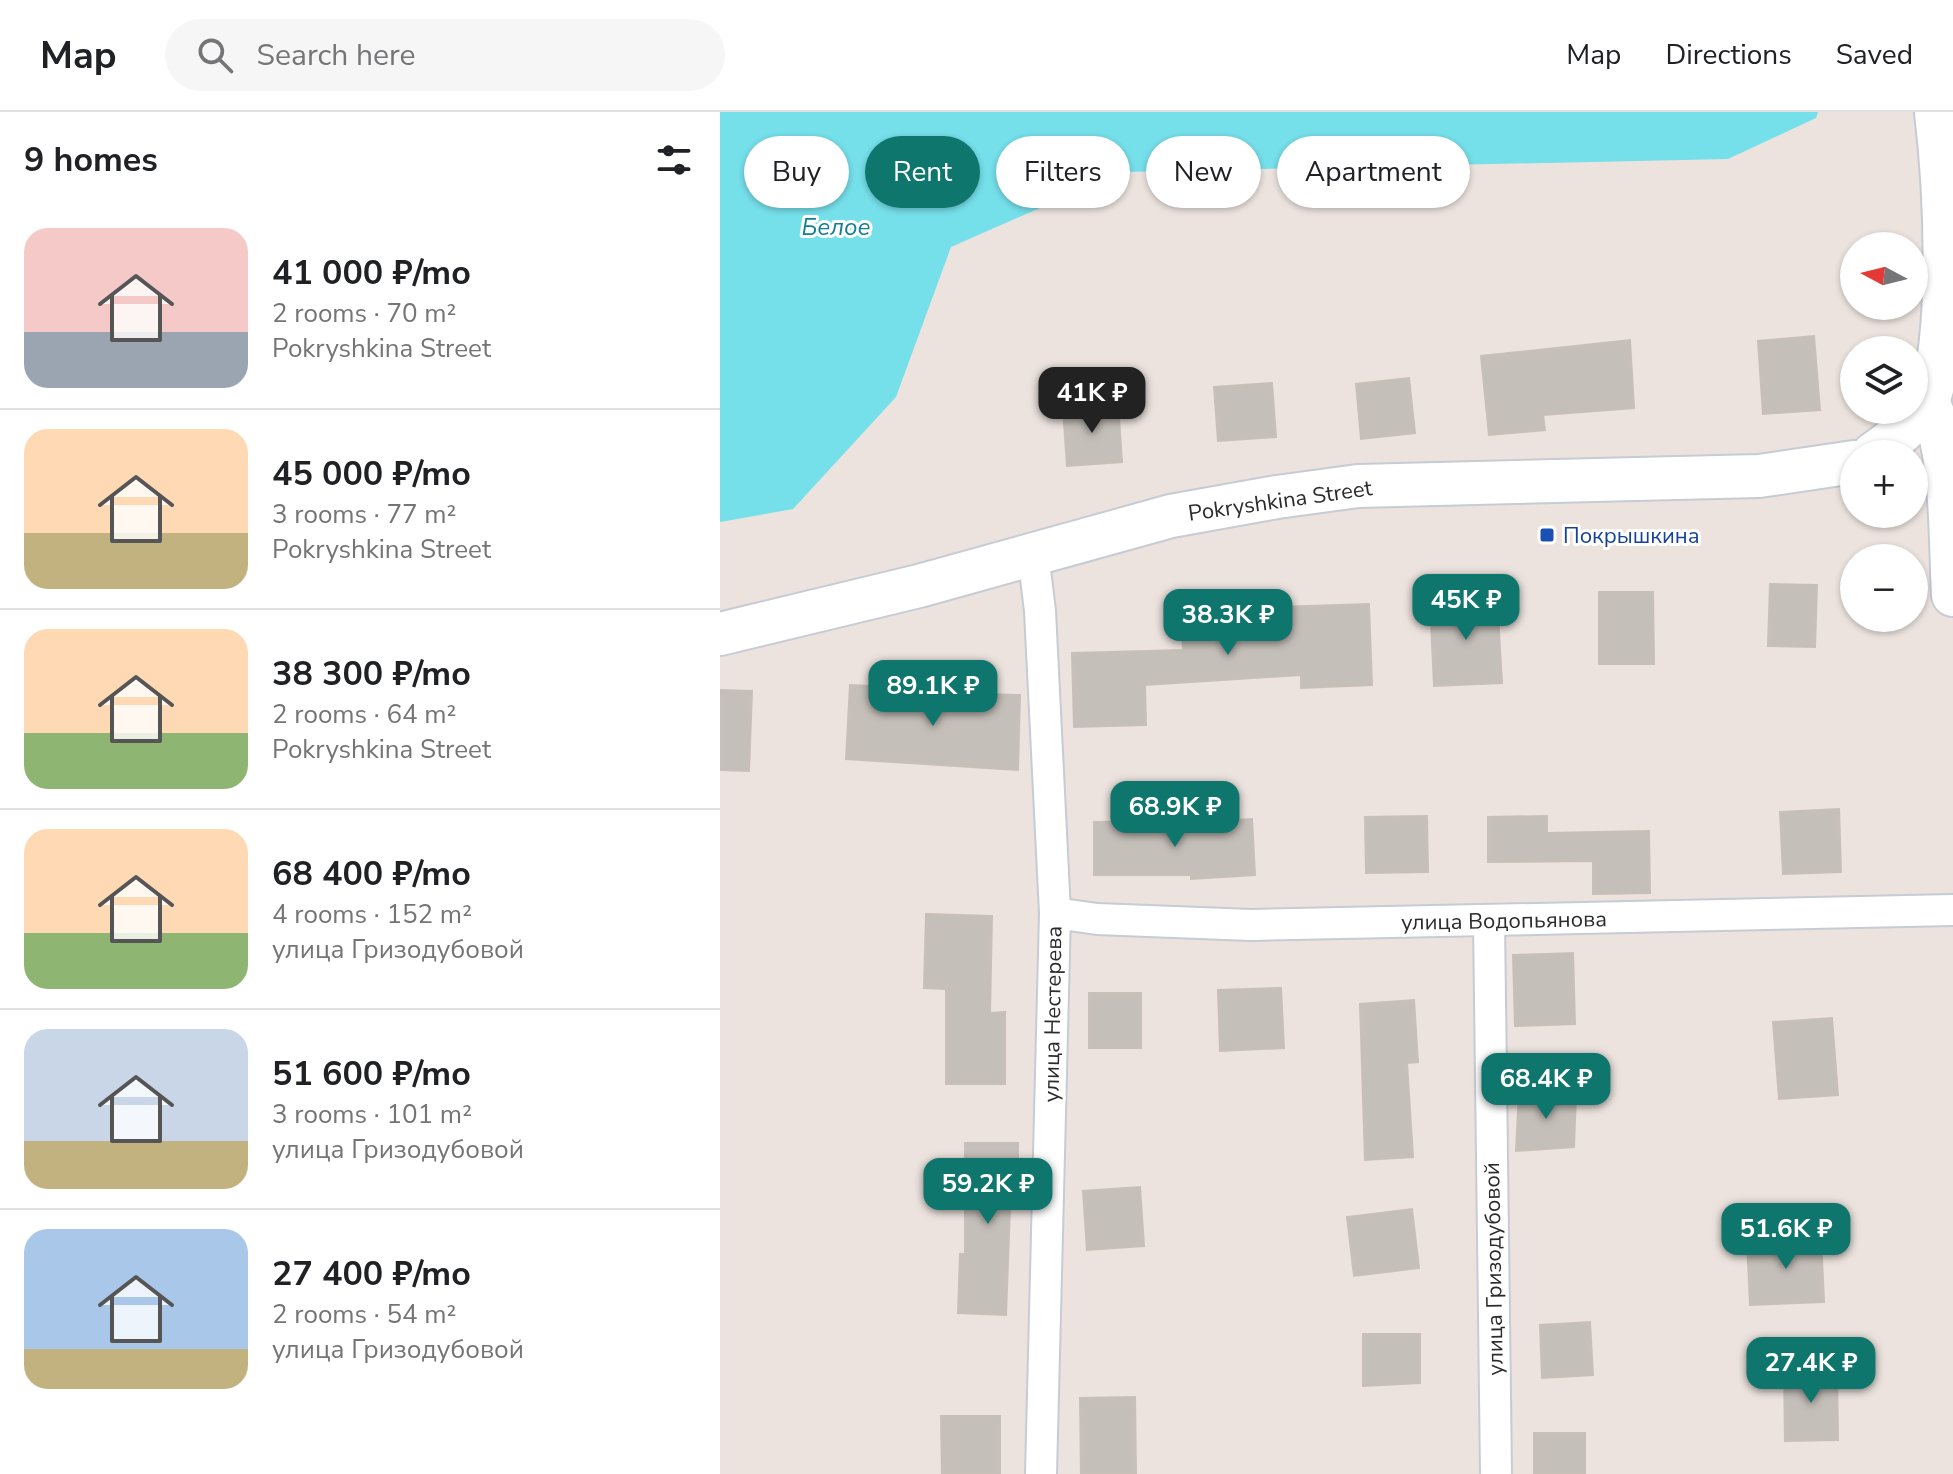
<!DOCTYPE html>
<html lang="en">
<head>
<meta charset="utf-8">
<style>
	:root { --surface:#fff; --page:#f6f6f6; --text:#202124; --muted:#757577; --line:#e0e0e0; --accent:#0f766e }
	body { margin:0; font-family:"Nunito Sans",sans-serif; background:var(--page); color:var(--text); height:100vh; display:flex; flex-direction:column; font-size:30px; white-space:nowrap }
	* { box-sizing:border-box; margin:0 }
	p { font-size:26px; color:var(--muted) }
	.icon { flex:none; width:44px; height:44px; fill:none; stroke:currentColor; stroke-width:2; stroke-linecap:round; stroke-linejoin:round }
	.map { position:relative; flex:1; overflow:hidden }
	.details { display:flex; flex-direction:column; background:var(--surface); width:720px }
	.details>* { flex:none }
	.banner { position:absolute; left:24px; top:24px; width:760px; height:72px; display:flex; gap:16px }
	.needle { width:52px; rotate:277deg }
	.fabs { position:absolute; left:1120px; top:120px; display:grid; gap:16px }
	.fabs a { display:grid; place-items:center; width:88px; height:88px; border-radius:50%; background:var(--surface); box-shadow:0 2px 6px #0004; font-size:40px }
	.price { position:absolute; translate:-50% -68px; padding:0 18px; border-radius:16px; background:var(--accent); color:#fff; font-size:26px; line-height:52px; filter:drop-shadow(0 2px 4px #0008) }
	.price::after { content:''; position:absolute; left:50%; top:48px; width:24px; height:18px; margin-left:-12px; background:inherit; clip-path:polygon(0 0,100% 0,50% 100%) }
	.price.active { background:#222; color:#fff }
	ul { padding:0; list-style:none }
	li { display:flex; align-items:center; gap:24px; height:200px; padding:0 24px }
	li+li { border-top:2px solid var(--line) }
	li span { display:grid; place-items:center; flex:none; width:224px; height:160px; border-radius:24px; color:#555 }
	li>.icon { margin-inline-start:auto }
	span .icon { width:96px; height:96px; fill:#fffc; stroke-width:1 }
	li b { font-size:34px }
	h2 { display:flex; justify-content:space-between; align-items:center; height:96px; padding:0 24px; font-size:34px }
	.tag { padding:0 28px; border-radius:36px; background:var(--surface); box-shadow:0 2px 6px #0004; font-size:28px; line-height:72px }
	.tag.active { background:var(--accent); color:#fff }
	header { display:flex; align-items:center; gap:48px; box-sizing:border-box; height:112px; padding:0 40px; background:var(--surface); border-bottom:2px solid var(--line) }
	header strong { font-size:38px }
	nav { display:flex; gap:44px; margin-inline-start:auto; font-size:28px }
	.search { width:560px; height:72px; background:var(--page); display:flex; align-items:center; gap:20px; box-sizing:border-box; padding:0 28px; border-radius:44px; color:var(--muted); font-size:30px }
	main { display:flex; flex:1; min-height:0 }
	.map>svg:first-child { display:block }
	.water { fill:#75dfea }
	.building { fill:#c5bfb9; stroke:#c8bfb7; stroke-width:2 }
	.lines { fill:none; stroke-linecap:round; stroke-linejoin:round }
	.street-casing { stroke:#c6cbd4; stroke-width:34 }
	.secondary-casing { stroke:#c6cbd4; stroke-width:46 }
	.street { stroke:#fff; stroke-width:30 }
	.secondary { stroke:#fff; stroke-width:42 }
	.transit-dot { fill:#1a4fb4; stroke:#fff; stroke-width:3 }
	.labels { text-anchor:middle; stroke-width:6; stroke-linejoin:round; paint-order:stroke }
	.street-label { font-size:22px; fill:#2b2b2b; stroke:#fff }
	.transit-label { font-size:22px; fill:#164399; stroke:#fff; text-anchor:start }
	.water-label { font-size:24px; font-style:italic; fill:#138097; stroke:#fff }
</style>
</head>
<body>
<header>
<strong>Map</strong>
<div class="search"><svg class="icon" aria-label="search" viewBox="0 0 24 24"><circle cx="10" cy="10" r="6"/><path d="M15 15l6 6"/></svg>Search here</div>
<nav><a>Map</a><a>Directions</a><a>Saved</a></nav>
</header>
<main>
<section class="details">
<h2>9 homes<svg class="icon" aria-label="filters" viewBox="0 0 24 24"><path d="M4 7h16M4 17h16"/><circle cx="9" cy="7" r="2"/><circle cx="15" cy="17" r="2"/></svg></h2>
<ul>
<li><span style="background:linear-gradient(#f6c9c9 65%,#9aa5b1 0)"><svg class="icon" aria-label="home" viewBox="0 0 24 24"><path d="M3 11l9-7 9 7M6 9v11h12V9"/></svg></span><div><b>41 000 ₽/mo</b><p>2 rooms · 70 m²</p><p>Pokryshkina Street</p></div></li>
<li><span style="background:linear-gradient(#ffd9b3 65%,#c2b280 0)"><svg class="icon" aria-label="home" viewBox="0 0 24 24"><path d="M3 11l9-7 9 7M6 9v11h12V9"/></svg></span><div><b>45 000 ₽/mo</b><p>3 rooms · 77 m²</p><p>Pokryshkina Street</p></div></li>
<li><span style="background:linear-gradient(#ffd9b3 65%,#8fb573 0)"><svg class="icon" aria-label="home" viewBox="0 0 24 24"><path d="M3 11l9-7 9 7M6 9v11h12V9"/></svg></span><div><b>38 300 ₽/mo</b><p>2 rooms · 64 m²</p><p>Pokryshkina Street</p></div></li>
<li><span style="background:linear-gradient(#ffd9b3 65%,#8fb573 0)"><svg class="icon" aria-label="home" viewBox="0 0 24 24"><path d="M3 11l9-7 9 7M6 9v11h12V9"/></svg></span><div><b>68 400 ₽/mo</b><p>4 rooms · 152 m²</p><p>улица Гризодубовой</p></div></li>
<li><span style="background:linear-gradient(#c9d6e8 70%,#c2b280 0)"><svg class="icon" aria-label="home" viewBox="0 0 24 24"><path d="M3 11l9-7 9 7M6 9v11h12V9"/></svg></span><div><b>51 600 ₽/mo</b><p>3 rooms · 101 m²</p><p>улица Гризодубовой</p></div></li>
<li><span style="background:linear-gradient(#a9c7e8 75%,#c2b280 0)"><svg class="icon" aria-label="home" viewBox="0 0 24 24"><path d="M3 11l9-7 9 7M6 9v11h12V9"/></svg></span><div><b>27 400 ₽/mo</b><p>2 rooms · 54 m²</p><p>улица Гризодубовой</p></div></li>
</ul>
</section>
<div class="map">
<svg width="1233" height="1362" viewBox="0 0 1233 1362">
	<rect width="100%" height="100%" fill="#ece3de"/>
	<polygon class="water" points="0,0 1098,0 1096,6 1008,47 402,60 231,135 176,285 73,397 0,410"/>
	<g class="building">
		<polygon points="1094,224 1100,298 1043,302 1038,229"/>
		<polygon points="910,228 914,296 823,303 825,318 769,323 761,244"/>
		<polygon points="689,266 695,321 641,327 636,272"/>
		<polygon points="552,271 556,325 498,329 494,275"/>
		<polygon points="398,292 402,350 347,354 343,296"/>
		<polygon points="1050,472 1097,473 1095,535 1048,534"/>
		<polygon points="879,480 933,480 934,552 879,552"/>
		<polygon points="777,486 782,571 714,574 710,489"/>
		<polygon points="531,491 531,496 649,492 652,573 581,576 581,563 425,573 426,613 354,615 352,541 463,538 461,495"/>
		<polygon points="130,573 192,576 191,580 300,583 298,658 126,647"/>
		<polygon points="0,578 32,579 29,659 0,658"/>
		<polygon points="1119,697 1121,760 1063,762 1060,700"/>
		<polygon points="707,704 708,760 646,761 645,705"/>
		<polygon points="827,704 827,721 929,719 930,781 873,782 873,749 768,750 768,705"/>
		<polygon points="532,707 535,763 471,767 471,763 374,763 374,710 424,709 424,713"/>
		<polygon points="206,802 272,804 270,901 285,900 285,972 226,972 226,877 204,876"/>
		<polygon points="853,841 855,912 795,914 793,843"/>
		<polygon points="561,876 564,936 500,939 498,878"/>
		<rect x="369" y="881" width="52" height="55"/>
		<polygon points="694,888 698,950 687,951 693,1045 645,1048 640,892"/>
		<polygon points="1112,906 1118,983 1059,987 1053,910"/>
		<polygon points="799,979 856,982 854,1035 796,1039"/>
		<polygon points="245,1031 298,1031 298,1095 290,1095 286,1203 238,1201 240,1142 245,1142"/>
		<polygon points="420,1075 424,1134 367,1138 363,1079"/>
		<polygon points="692,1097 699,1156 634,1164 627,1105"/>
		<polygon points="1101,1125 1104,1190 1030,1193 1027,1128"/>
		<polygon points="870,1210 873,1263 822,1266 820,1213"/>
		<polygon points="643,1222 700,1222 700,1271 643,1274"/>
		<polygon points="1117,1257 1118,1328 1065,1329 1064,1258"/>
		<polygon points="415,1285 416,1362 361,1362 360,1286"/>
		<polygon points="221,1304 280,1304 280,1362 222,1362"/>
		<rect x="814" y="1321" width="51" height="41"/>
	</g>
	<g class="lines">
		<defs>
			<g id="street">
				<polyline points="313,442 320,499 335,801 321,1362"/>
				<polyline points="335,801 377,807 531,813 1233,798"/>
				<polyline points="769,808 776,1362"/>
			</g>
			<g id="secondary">
				<path d="M1208,291C1233,334 1230,431 1233,483"/>
				<path d="M1153,342C1173,328 1193,313 1207,292C1233,228 1225,75 1216,0"/>
				<polyline points="0,522 199,474 451,404 557,385 638,374 1039,364 1134,350"/>
			</g>
		</defs>
		<use href="#street" class="street-casing"/>
		<use href="#secondary" class="secondary-casing"/>
		<use href="#street" class="street"/>
		<use href="#secondary" class="secondary"/>
	</g>
	<rect class="transit-dot" x="819" y="415" width="16" height="16" rx="4"/>
	<g class="labels">
		<g class="street-label">
			<text transform="translate(560 388) rotate(-8)" y="8">Pokryshkina Street</text>
			<text transform="translate(784 808) rotate(-1)" y="8">улица Водопьянова</text>
			<text transform="translate(332 902) rotate(-89)" y="8">улица Нестерева</text>
			<text transform="translate(773 1157) rotate(-91)" y="8">улица Гризодубовой</text>
		</g>
		<g class="transit-label">
			<text x="843" y="431">Покрышкина</text>
		</g>
		<g class="water-label">
			<text x="116" y="123">Белое</text>
		</g>
	</g>
</svg>
<div class="fabs">
<a><svg class="needle" viewBox="-14 -14 28 28"><path d="M0-13l5 13h-10z" fill="#e53935"/><path d="M0 13l5-13h-10z" fill="#757577"/></svg></a>
<a><svg class="icon" aria-label="layers" viewBox="0 0 24 24"><path d="M12 4l9 5-9 5-9-5zM3 14l9 5 9-5"/></svg></a>
<a>+</a>
<a>−</a>
</div>
<b class="price active" style="left:372px;top:323px">41K ₽</b>
<b class="price" style="left:746px;top:530px">45K ₽</b>
<b class="price" style="left:508px;top:545px">38.3K ₽</b>
<b class="price" style="left:213px;top:616px">89.1K ₽</b>
<b class="price" style="left:455px;top:737px">68.9K ₽</b>
<b class="price" style="left:826px;top:1009px">68.4K ₽</b>
<b class="price" style="left:268px;top:1114px">59.2K ₽</b>
<b class="price" style="left:1066px;top:1159px">51.6K ₽</b>
<b class="price" style="left:1091px;top:1293px">27.4K ₽</b>
<div class="banner">
<a class="tag">Buy</a>
<a class="tag active">Rent</a>
<a class="tag">Filters</a>
<a class="tag">New</a>
<a class="tag">Apartment</a>
</div>
</div>
</main>
</body>
</html>
